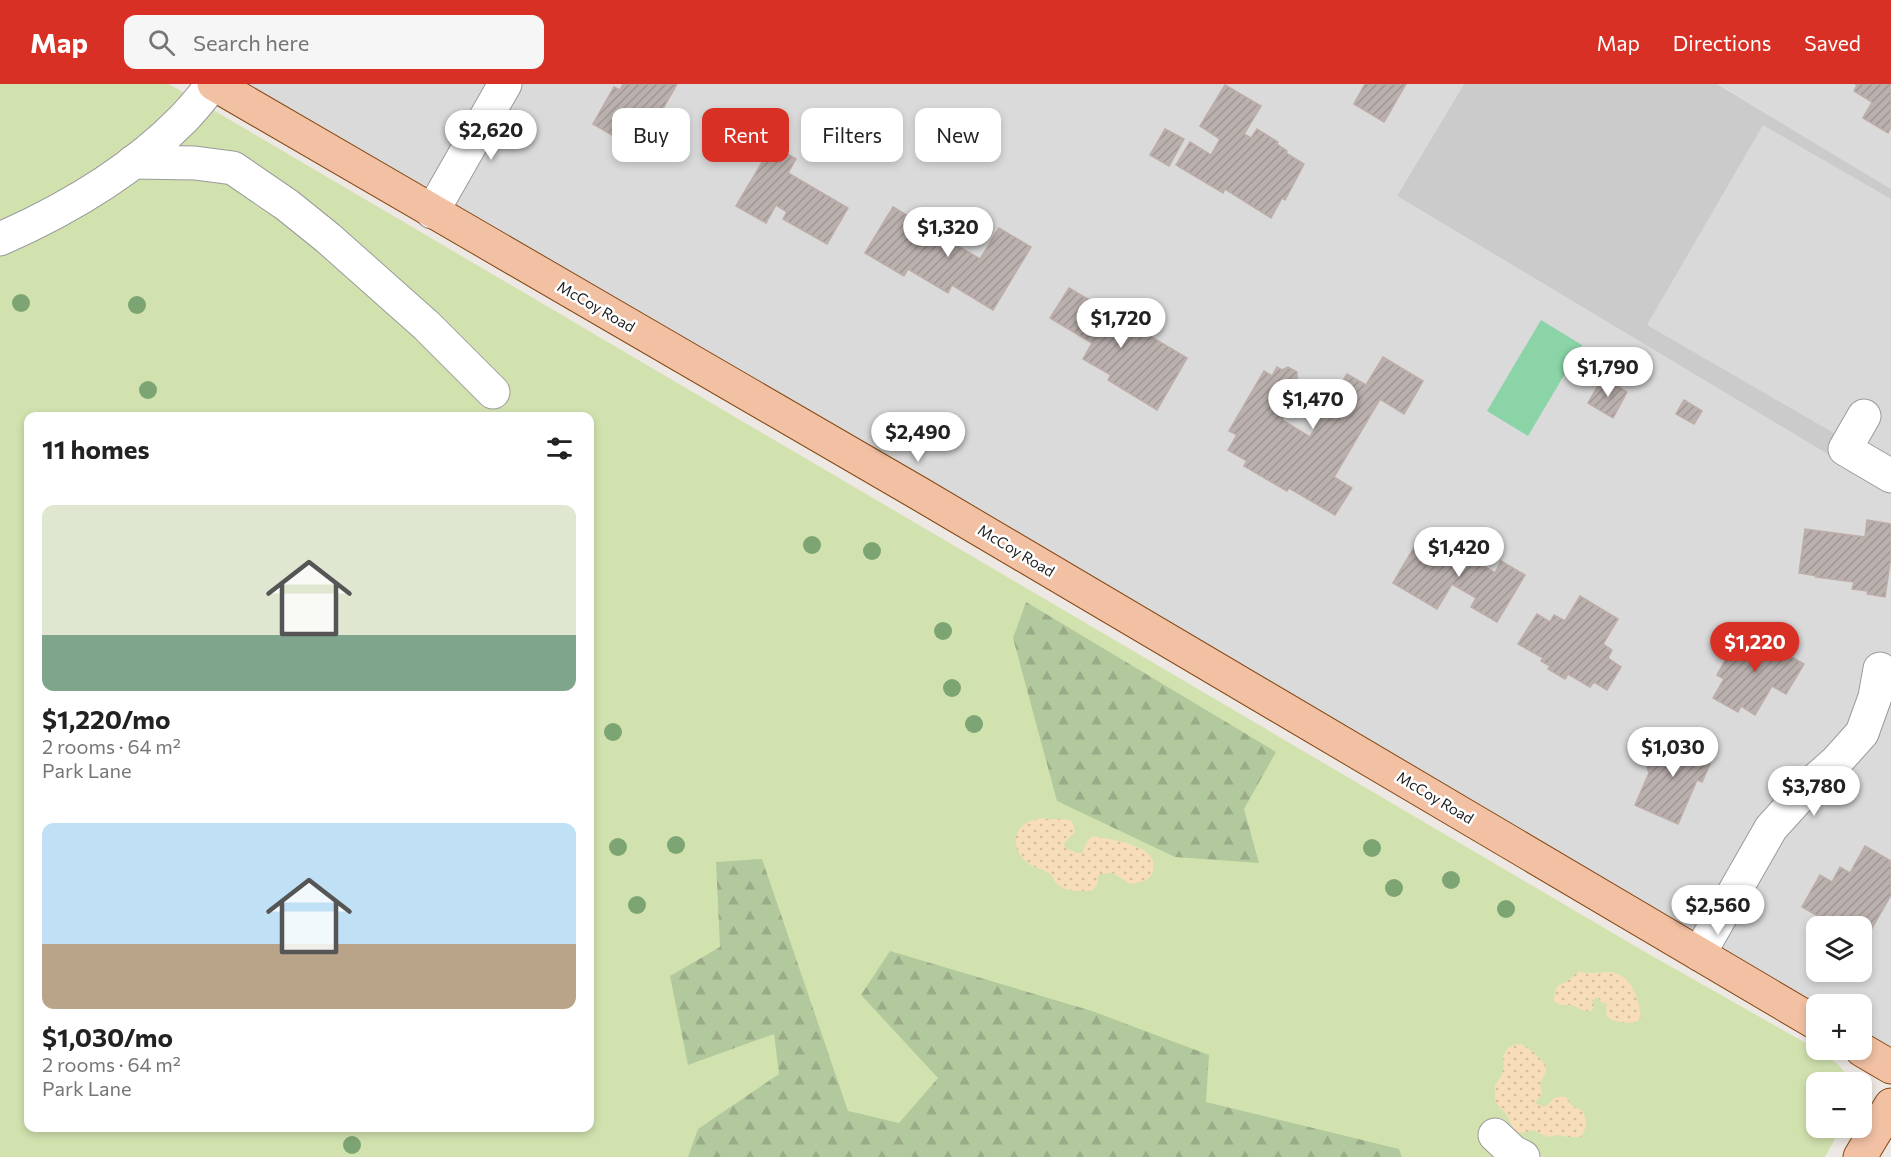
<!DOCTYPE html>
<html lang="en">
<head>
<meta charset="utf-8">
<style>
	:root { --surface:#fff; --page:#f6f6f6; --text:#222; --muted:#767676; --accent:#d93025 }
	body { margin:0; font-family:Commissioner,sans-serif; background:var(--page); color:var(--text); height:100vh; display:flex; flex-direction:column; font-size:22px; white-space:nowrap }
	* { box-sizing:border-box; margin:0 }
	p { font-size:20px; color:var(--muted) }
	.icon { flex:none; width:33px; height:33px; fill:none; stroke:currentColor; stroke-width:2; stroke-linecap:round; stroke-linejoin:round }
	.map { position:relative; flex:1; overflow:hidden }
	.sheet { position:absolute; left:24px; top:328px; width:570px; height:720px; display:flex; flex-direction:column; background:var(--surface); border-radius:12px; box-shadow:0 3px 9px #0003 }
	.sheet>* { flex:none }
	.hud { position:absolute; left:612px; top:24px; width:570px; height:54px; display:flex; gap:12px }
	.tools { position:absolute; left:1806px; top:832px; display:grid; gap:12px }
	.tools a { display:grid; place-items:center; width:66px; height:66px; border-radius:12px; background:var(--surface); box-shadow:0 3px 9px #0003; font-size:30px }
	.price { position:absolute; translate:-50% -51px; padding:0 14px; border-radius:21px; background:#fff; color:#222; font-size:20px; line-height:39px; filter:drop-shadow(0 2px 3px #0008) }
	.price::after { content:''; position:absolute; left:50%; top:36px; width:18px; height:14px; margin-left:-9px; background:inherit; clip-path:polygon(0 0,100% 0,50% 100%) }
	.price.current { background:var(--accent); color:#fff }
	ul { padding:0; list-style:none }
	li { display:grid; align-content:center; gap:12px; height:318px; padding:0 18px }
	li span { display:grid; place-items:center; height:186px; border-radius:12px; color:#555 }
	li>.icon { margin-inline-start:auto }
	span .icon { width:108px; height:108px; fill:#fffc; stroke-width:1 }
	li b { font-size:26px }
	h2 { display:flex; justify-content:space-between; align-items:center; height:72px; padding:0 18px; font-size:26px }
	.chip { padding:0 21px; border-radius:12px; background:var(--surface); box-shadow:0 3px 9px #0003; font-size:21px; line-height:54px }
	.chip.current { background:var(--accent); color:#fff }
	header { display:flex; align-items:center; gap:36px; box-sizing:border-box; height:84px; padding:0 30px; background:var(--accent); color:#fff }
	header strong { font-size:28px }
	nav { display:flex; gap:33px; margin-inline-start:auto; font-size:21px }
	.search { width:420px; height:54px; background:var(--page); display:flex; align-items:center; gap:15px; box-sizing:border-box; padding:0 21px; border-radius:12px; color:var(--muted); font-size:22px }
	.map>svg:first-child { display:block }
	.residential { fill:#dbdada; fill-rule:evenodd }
	.religious { fill:#cbcbcb }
	.grass { fill:#d2e2af; fill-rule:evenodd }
	.forest { fill:url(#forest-firs) }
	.sand { fill:url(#sand-dots) }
	.pitch { fill:#8ad4a8 }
	.parking { fill:#d9d9d9 }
	.building { fill:url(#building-hatch); stroke:#bdada8; stroke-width:1.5 }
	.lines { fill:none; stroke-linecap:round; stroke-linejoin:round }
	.minor-casing { stroke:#9a9a9a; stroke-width:35 }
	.major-casing { stroke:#864710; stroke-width:35 }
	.minor { stroke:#fff; stroke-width:33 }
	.major { stroke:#f2c1a4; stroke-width:33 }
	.tree { fill:#7da573 }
	.labels { text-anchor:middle; stroke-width:5; stroke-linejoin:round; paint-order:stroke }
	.street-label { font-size:15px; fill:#1d1d1d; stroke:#fff }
</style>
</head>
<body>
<header>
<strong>Map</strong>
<div class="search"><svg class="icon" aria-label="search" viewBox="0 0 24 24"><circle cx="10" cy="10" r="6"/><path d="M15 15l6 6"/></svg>Search here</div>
<nav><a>Map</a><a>Directions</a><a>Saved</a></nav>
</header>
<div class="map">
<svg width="1891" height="1073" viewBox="0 0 1891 1073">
	<defs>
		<pattern id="forest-firs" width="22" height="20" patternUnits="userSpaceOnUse" patternTransform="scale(1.5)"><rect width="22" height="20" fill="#b2c89d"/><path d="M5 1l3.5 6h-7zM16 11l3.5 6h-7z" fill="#99ab87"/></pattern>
		<pattern id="sand-dots" width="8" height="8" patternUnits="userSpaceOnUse" patternTransform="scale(1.5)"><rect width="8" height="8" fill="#f7ddb8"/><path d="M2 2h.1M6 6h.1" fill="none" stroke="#d3bd9e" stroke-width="1.8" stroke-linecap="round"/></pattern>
		<pattern id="building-hatch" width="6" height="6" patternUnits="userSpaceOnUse" patternTransform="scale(1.5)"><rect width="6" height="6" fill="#bab0ad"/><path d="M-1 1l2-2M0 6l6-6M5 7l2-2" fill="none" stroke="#9f9794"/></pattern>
	</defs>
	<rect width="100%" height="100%" fill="#ede8e4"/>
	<g class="residential">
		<path d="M214,0H1464L1397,112L1891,408V988L1862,966V921H1816ZM1816,843H1862V888H1816Z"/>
		<polygon points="1718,0 1891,0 1891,105"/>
	</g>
	<polygon class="religious" points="1464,0 1717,0 1891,105 1891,408 1397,112"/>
	<path class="grass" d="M0,0H169L1640,865L1825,970C1835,978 1847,987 1851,999H1816V1044H1841L1825,1073H0ZM28,333H590V1044H28Z"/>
	<g class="forest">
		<polygon points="1026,518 1276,668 1244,725 1259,779 1175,773 1057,717 1013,554"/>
		<polygon points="762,775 848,1027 899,1039 938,994 861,911 890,867 1092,927 1209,971 1206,1018 1399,1065 1402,1073 688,1073 698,1045 779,990 774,950 688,981 670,892 720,863 716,778"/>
	</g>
	<g class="sand">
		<path d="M1042,734C1052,737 1061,733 1072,737L1075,748L1064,759L1065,764L1077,769H1082L1088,756L1093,752C1110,756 1160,760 1153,787C1150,798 1139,798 1130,800L1113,789L1099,790L1097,801L1093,806C1083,808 1065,808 1057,800C1053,797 1054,792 1049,789C1043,785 1034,784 1028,779C1015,770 1010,750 1025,740C1029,736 1037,736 1042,734Z"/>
		<path d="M1579,887C1590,891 1598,888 1609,888C1632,890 1637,912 1641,932L1637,938C1628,940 1614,938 1607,933L1606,920L1601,918L1598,913L1592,916L1594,923L1591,927H1585L1572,921H1560L1554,917C1556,895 1560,904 1571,894C1574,892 1576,889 1579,887Z"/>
		<path d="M1521,960C1528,964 1532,967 1537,972C1550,984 1547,985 1540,1000L1542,1010L1535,1019L1545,1023C1555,1015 1551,1012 1566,1013L1572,1022L1583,1027C1587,1038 1587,1043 1581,1053H1567L1558,1051L1548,1053L1532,1046L1523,1049L1515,1048L1507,1031L1495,1018V1001L1501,993L1504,981L1503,973L1507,965L1514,961Z"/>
	</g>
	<polygon class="pitch" points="1541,236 1582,261 1528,352 1487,327"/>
	<polygon class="parking" points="1763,41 1891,115 1891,377 1889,381 1647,241"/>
	<g class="building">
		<polygon points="623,0 677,0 639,67 593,40 614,3 620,6"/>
		<polygon points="1365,0 1406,0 1384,38 1354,20"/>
		<polygon points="1855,0 1891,0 1891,43 1888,49 1863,34 1872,18 1854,7 1857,1"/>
		<polygon points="1225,1 1261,22 1244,50 1251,54 1257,45 1278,58 1277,60 1287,67 1286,69 1304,80 1285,116 1282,114 1271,134 1225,105 1223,109 1176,81 1190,58 1211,71 1220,55 1200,42"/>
		<polygon points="1165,45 1184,55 1169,82 1150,71"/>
		<polygon points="778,64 796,75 788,89 848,124 827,160 783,135 787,128 776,121 766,139 736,122 764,75 770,78"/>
		<polygon points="893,123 980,175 999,144 1031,163 993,226 952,201 948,209 908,185 904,192 865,169"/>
		<polygon points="1069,204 1187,274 1157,326 1108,296 1111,291 1083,275 1092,259 1050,234"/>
		<polygon points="1383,273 1423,297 1404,330 1380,315 1334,393 1352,404 1335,431 1289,404 1287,407 1244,382 1247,377 1228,366 1237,351 1229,347 1264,287 1272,292 1277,283 1282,286 1288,283 1297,288 1297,295 1302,298 1297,306 1299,307 1282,336 1310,353 1347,290 1366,301"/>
		<polygon points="1603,293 1627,308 1613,334 1588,319"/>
		<polygon points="1684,316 1702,327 1694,340 1676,330"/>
		<polygon points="1867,436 1891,440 1891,473 1885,513 1867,510 1868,507 1852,505 1854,498 1816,493 1817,492 1799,489 1805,445 1865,453"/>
		<polygon points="1454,451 1475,463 1469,473 1495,489 1501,477 1525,491 1497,538 1471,523 1476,514 1452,500 1437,525 1393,499 1416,460 1441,474"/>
		<polygon points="1580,512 1618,535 1603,560 1612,566 1608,574 1621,583 1607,606 1594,598 1590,603 1568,590 1565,595 1548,585 1550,582 1541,577 1543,574 1518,560 1537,530 1550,538 1554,531 1565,537"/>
		<polygon points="1743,545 1804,580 1786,610 1772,602 1755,631 1741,622 1738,628 1713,614 1724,595 1717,591"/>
		<polygon points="1667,648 1709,667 1705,678 1710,680 1702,698 1697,696 1678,740 1635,721 1649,689 1645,677 1656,673"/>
		<polygon points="1865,762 1891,777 1891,811 1864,858 1862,857 1862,843 1837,843 1802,823 1820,791 1832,798 1840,783 1850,789"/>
	</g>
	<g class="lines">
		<defs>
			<g id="minor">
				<polyline points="133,78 195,79 233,84 287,121 328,154 427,242 493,308"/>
				<polyline points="432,128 505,0"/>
				<path d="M0,155C66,126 132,87 183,35C194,24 203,12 213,0"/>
				<polyline points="1864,332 1845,365 1891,392"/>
				<polyline points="1699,870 1771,744 1811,700 1836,678 1862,649 1875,613 1880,585"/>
				<polyline points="1495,1051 1513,1068 1523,1073"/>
			</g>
			<g id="major">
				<polyline points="214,0 920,410 1816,939"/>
				<polyline points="1862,966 1891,983"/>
				<polyline points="1860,1073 1891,1021"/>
			</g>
		</defs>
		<use href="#minor" class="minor-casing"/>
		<use href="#major" class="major-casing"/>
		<use href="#minor" class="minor"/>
		<use href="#major" class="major"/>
	</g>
	<g class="tree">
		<circle cx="21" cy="219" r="9"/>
		<circle cx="137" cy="221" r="9"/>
		<circle cx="148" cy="306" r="9"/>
		<circle cx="812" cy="461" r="9"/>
		<circle cx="872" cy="467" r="9"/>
		<circle cx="943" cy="547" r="9"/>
		<circle cx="952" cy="604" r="9"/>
		<circle cx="974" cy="640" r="9"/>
		<circle cx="613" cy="648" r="9"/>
		<circle cx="676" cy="761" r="9"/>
		<circle cx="618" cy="763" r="9"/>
		<circle cx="1372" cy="764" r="9"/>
		<circle cx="1451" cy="796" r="9"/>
		<circle cx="1394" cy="804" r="9"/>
		<circle cx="637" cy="821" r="9"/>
		<circle cx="1506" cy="825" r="9"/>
		<circle cx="352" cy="1061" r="9"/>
	</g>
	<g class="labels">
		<g class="street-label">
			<text transform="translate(596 223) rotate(30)" y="5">McCoy Road</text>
			<text transform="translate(1016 467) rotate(31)" y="5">McCoy Road</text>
			<text transform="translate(1435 714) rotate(31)" y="5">McCoy Road</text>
		</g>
	</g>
</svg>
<div class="tools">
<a><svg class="icon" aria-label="layers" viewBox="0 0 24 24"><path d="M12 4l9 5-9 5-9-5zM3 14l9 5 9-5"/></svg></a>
<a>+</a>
<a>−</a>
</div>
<b class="price" style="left:491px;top:77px">$2,620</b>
<b class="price" style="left:948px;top:174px">$1,320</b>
<b class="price" style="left:1121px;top:265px">$1,720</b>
<b class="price" style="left:1608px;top:314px">$1,790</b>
<b class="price" style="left:1313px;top:346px">$1,470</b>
<b class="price" style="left:918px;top:379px">$2,490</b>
<b class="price" style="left:1459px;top:494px">$1,420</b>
<b class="price current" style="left:1755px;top:589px">$1,220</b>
<b class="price" style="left:1673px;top:694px">$1,030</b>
<b class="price" style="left:1814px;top:733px">$3,780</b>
<b class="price" style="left:1718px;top:852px">$2,560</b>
<div class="hud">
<a class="chip">Buy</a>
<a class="chip current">Rent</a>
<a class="chip">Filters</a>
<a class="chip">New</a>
</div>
<section class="sheet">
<h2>11 homes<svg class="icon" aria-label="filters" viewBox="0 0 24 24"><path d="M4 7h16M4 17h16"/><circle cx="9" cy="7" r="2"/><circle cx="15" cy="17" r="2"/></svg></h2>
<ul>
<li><span style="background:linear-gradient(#dfe7d0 70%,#7fa58c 0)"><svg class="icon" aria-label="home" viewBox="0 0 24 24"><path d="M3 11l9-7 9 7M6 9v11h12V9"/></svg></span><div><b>$1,220/mo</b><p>2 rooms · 64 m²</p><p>Park Lane</p></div></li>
<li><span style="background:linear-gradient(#bfe0f5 65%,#b9a48a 0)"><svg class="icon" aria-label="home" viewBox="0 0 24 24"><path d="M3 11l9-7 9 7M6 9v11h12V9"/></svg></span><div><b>$1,030/mo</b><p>2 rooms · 64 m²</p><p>Park Lane</p></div></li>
</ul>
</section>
</div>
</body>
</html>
